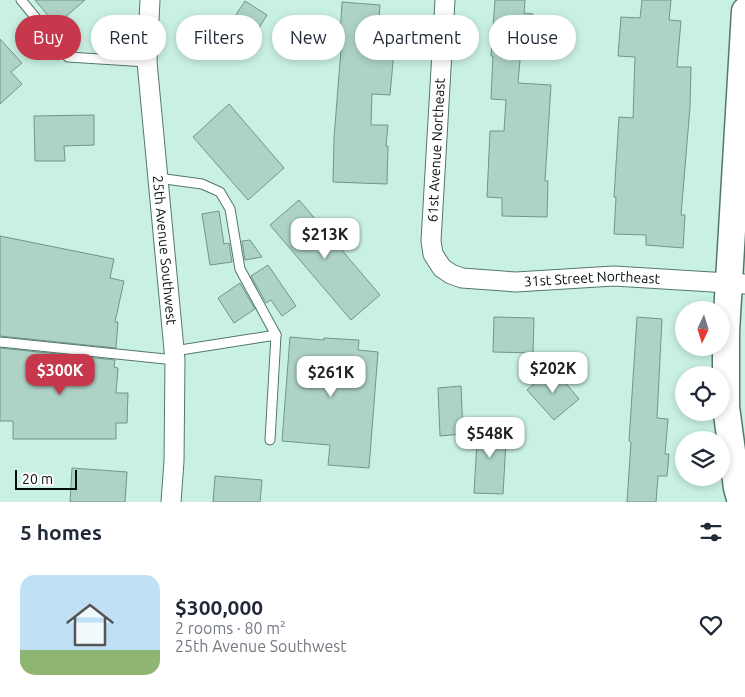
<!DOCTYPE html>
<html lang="en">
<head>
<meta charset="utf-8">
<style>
	:root { --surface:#fff; --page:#f2f2f3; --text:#1f2937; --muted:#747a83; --line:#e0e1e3; --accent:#c8384c }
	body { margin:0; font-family:Ubuntu,sans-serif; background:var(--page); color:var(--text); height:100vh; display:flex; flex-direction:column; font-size:19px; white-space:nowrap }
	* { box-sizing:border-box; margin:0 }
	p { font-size:16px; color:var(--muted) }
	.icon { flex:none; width:28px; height:28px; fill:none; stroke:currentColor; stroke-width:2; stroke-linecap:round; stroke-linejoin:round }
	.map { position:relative; height:502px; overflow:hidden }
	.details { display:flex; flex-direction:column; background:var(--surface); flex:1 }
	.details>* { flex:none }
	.guide { position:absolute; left:15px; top:15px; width:715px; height:45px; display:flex; gap:10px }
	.needle { width:32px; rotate:184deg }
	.fabs { position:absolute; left:675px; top:301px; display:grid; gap:10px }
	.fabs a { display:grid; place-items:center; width:55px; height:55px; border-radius:50%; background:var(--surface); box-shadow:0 2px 8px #0003; font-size:25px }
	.scale { position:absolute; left:15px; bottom:12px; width:62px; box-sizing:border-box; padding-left:5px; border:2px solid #030f0b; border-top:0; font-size:14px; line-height:18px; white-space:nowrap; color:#030f0b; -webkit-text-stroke:4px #fff; paint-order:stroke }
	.price { position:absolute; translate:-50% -42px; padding:0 11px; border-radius:10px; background:#fff; color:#222; font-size:16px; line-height:32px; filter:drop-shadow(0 1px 2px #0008) }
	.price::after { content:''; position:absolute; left:50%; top:30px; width:15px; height:11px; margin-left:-8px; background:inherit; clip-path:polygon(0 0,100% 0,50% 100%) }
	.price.active { background:var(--accent); color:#fff }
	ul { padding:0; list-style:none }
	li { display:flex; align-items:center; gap:15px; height:125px; padding:0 20px }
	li+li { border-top:1px solid var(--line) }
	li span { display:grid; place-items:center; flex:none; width:140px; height:100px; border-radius:15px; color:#555 }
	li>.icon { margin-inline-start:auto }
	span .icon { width:60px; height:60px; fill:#fffc; stroke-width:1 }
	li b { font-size:21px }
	h2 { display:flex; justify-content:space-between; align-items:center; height:60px; padding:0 20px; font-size:21px }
	.tag { padding:0 18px; border-radius:22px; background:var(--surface); box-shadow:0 2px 8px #0003; font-size:18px; line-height:45px }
	.tag.active { background:var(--accent); color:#fff }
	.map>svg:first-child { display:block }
	.building { fill:#add3c6; stroke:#709589 }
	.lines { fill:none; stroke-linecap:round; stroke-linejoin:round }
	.lane-casing { stroke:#53776c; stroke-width:11 }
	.street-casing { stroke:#53776c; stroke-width:21 }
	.secondary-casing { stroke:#53776c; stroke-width:29 }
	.lane { stroke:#fff; stroke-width:9 }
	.street { stroke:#fff; stroke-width:19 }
	.secondary { stroke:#fff; stroke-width:26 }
	.labels { text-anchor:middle; stroke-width:4; stroke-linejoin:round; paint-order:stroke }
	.street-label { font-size:14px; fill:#030f0b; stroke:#fff }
</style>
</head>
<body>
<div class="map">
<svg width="745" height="502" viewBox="0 0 745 502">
	<rect width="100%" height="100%" fill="#c9f1e3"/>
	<g class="building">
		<polygon points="35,0 85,0 56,25"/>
		<polygon points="495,0 525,0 524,13 533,14 532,38 522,37 518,83 551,85 545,181 548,181 547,217 502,216 502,198 487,197 490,131 504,131 506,100 491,99 493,56 491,56"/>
		<polygon points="642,0 671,0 669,20 681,21 677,67 691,67 690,107 681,215 685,215 683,248 646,245 646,235 614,234 616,197 614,197 619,117 633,118 635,57 618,56 621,17 640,18"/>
		<polygon points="245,1 267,15 239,60 216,45"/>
		<polygon points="342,2 380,5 379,16 399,17 397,40 395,40 390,95 372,94 371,125 388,125 386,146 388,146 387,184 333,182 334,138 342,37 340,37"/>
		<polygon points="0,39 22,63 11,72 22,84 0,104"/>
		<polygon points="229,104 284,168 248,200 193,137"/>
		<polygon points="94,115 94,145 64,146 65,161 35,161 34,116"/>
		<polygon points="299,200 380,295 351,320 270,225"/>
		<polygon points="219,211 224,244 229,243 232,262 210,265 202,214"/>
		<polygon points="0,236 114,259 110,278 124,281 115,322 118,322 116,348 0,336"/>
		<polygon points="250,240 262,257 245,260 242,241"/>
		<polygon points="268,265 296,306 282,316 271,300 266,303 251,276"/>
		<polygon points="240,283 255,309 234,323 218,298"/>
		<polygon points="494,317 534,318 533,353 493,352"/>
		<polygon points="637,317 662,319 657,418 668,419 665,454 669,454 667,476 658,476 656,502 627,502 631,442 629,441"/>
		<polygon points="290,337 324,340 324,338 359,340 358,350 378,352 369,468 328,465 330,445 282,441"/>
		<polygon points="0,348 115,360 114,367 118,368 116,393 128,393 127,423 116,423 116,439 13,439 13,421 0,421"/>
		<polygon points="553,368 579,399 554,420 527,390"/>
		<polygon points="461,386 463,434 440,436 438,388"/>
		<polygon points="478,423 507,425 503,494 474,493"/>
		<polygon points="72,468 127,472 125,502 70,502"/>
		<polygon points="215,476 262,480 260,502 213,502"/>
	</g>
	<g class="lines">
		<defs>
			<g id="lane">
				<polyline points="21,0 68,57 147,62"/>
				<polyline points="158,178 202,184 220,192 230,209 240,269 276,335 270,440"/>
				<polyline points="0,342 175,360"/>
				<polyline points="174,351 276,335"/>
			</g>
			<g id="street">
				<path id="s1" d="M150,0L147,62L175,360L174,461L171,502"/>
				<path id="s2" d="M445,0L431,241L433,254L442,268L451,274L462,278L516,282L614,276L745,284"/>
			</g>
			<polyline id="secondary" points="741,502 737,488 726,407 726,332 745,11"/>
		</defs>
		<use href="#lane" class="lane-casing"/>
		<use href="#street" class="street-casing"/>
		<use href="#secondary" class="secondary-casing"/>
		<use href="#lane" class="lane"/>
		<use href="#street" class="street"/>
		<use href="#secondary" class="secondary"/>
	</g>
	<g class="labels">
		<g class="street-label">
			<text transform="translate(436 150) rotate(-87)" y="5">61st Avenue Northeast</text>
			<text dy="5" stroke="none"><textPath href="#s1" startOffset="251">25th Avenue Southwest</textPath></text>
			<text dy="5" stroke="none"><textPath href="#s2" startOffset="424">31st Street Northeast</textPath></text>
		</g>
	</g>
</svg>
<div class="fabs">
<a><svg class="needle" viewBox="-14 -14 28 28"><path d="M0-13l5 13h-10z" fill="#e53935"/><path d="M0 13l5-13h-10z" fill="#747a83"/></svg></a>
<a><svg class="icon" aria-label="locate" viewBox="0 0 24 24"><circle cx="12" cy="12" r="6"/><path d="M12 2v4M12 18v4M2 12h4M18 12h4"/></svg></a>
<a><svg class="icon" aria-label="layers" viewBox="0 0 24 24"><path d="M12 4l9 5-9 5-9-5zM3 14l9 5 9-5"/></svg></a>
</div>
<div class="scale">20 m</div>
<b class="price" style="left:325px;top:260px">$213K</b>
<b class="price" style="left:553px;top:394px">$202K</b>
<b class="price active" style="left:60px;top:396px">$300K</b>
<b class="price" style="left:331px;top:398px">$261K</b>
<b class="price" style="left:490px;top:459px">$548K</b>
<div class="guide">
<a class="tag active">Buy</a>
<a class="tag">Rent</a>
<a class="tag">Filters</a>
<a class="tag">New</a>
<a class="tag">Apartment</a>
<a class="tag">House</a>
</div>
</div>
<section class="details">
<h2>5 homes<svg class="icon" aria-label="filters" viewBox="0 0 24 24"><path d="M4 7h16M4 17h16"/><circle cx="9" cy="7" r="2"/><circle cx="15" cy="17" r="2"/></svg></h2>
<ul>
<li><span style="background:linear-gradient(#bfe0f5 75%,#8fb573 0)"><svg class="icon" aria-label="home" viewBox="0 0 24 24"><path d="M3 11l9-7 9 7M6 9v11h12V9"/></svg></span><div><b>$300,000</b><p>2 rooms · 80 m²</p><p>25th Avenue Southwest</p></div><svg class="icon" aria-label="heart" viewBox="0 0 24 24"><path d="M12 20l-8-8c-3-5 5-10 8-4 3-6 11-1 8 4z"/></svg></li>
</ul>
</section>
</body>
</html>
